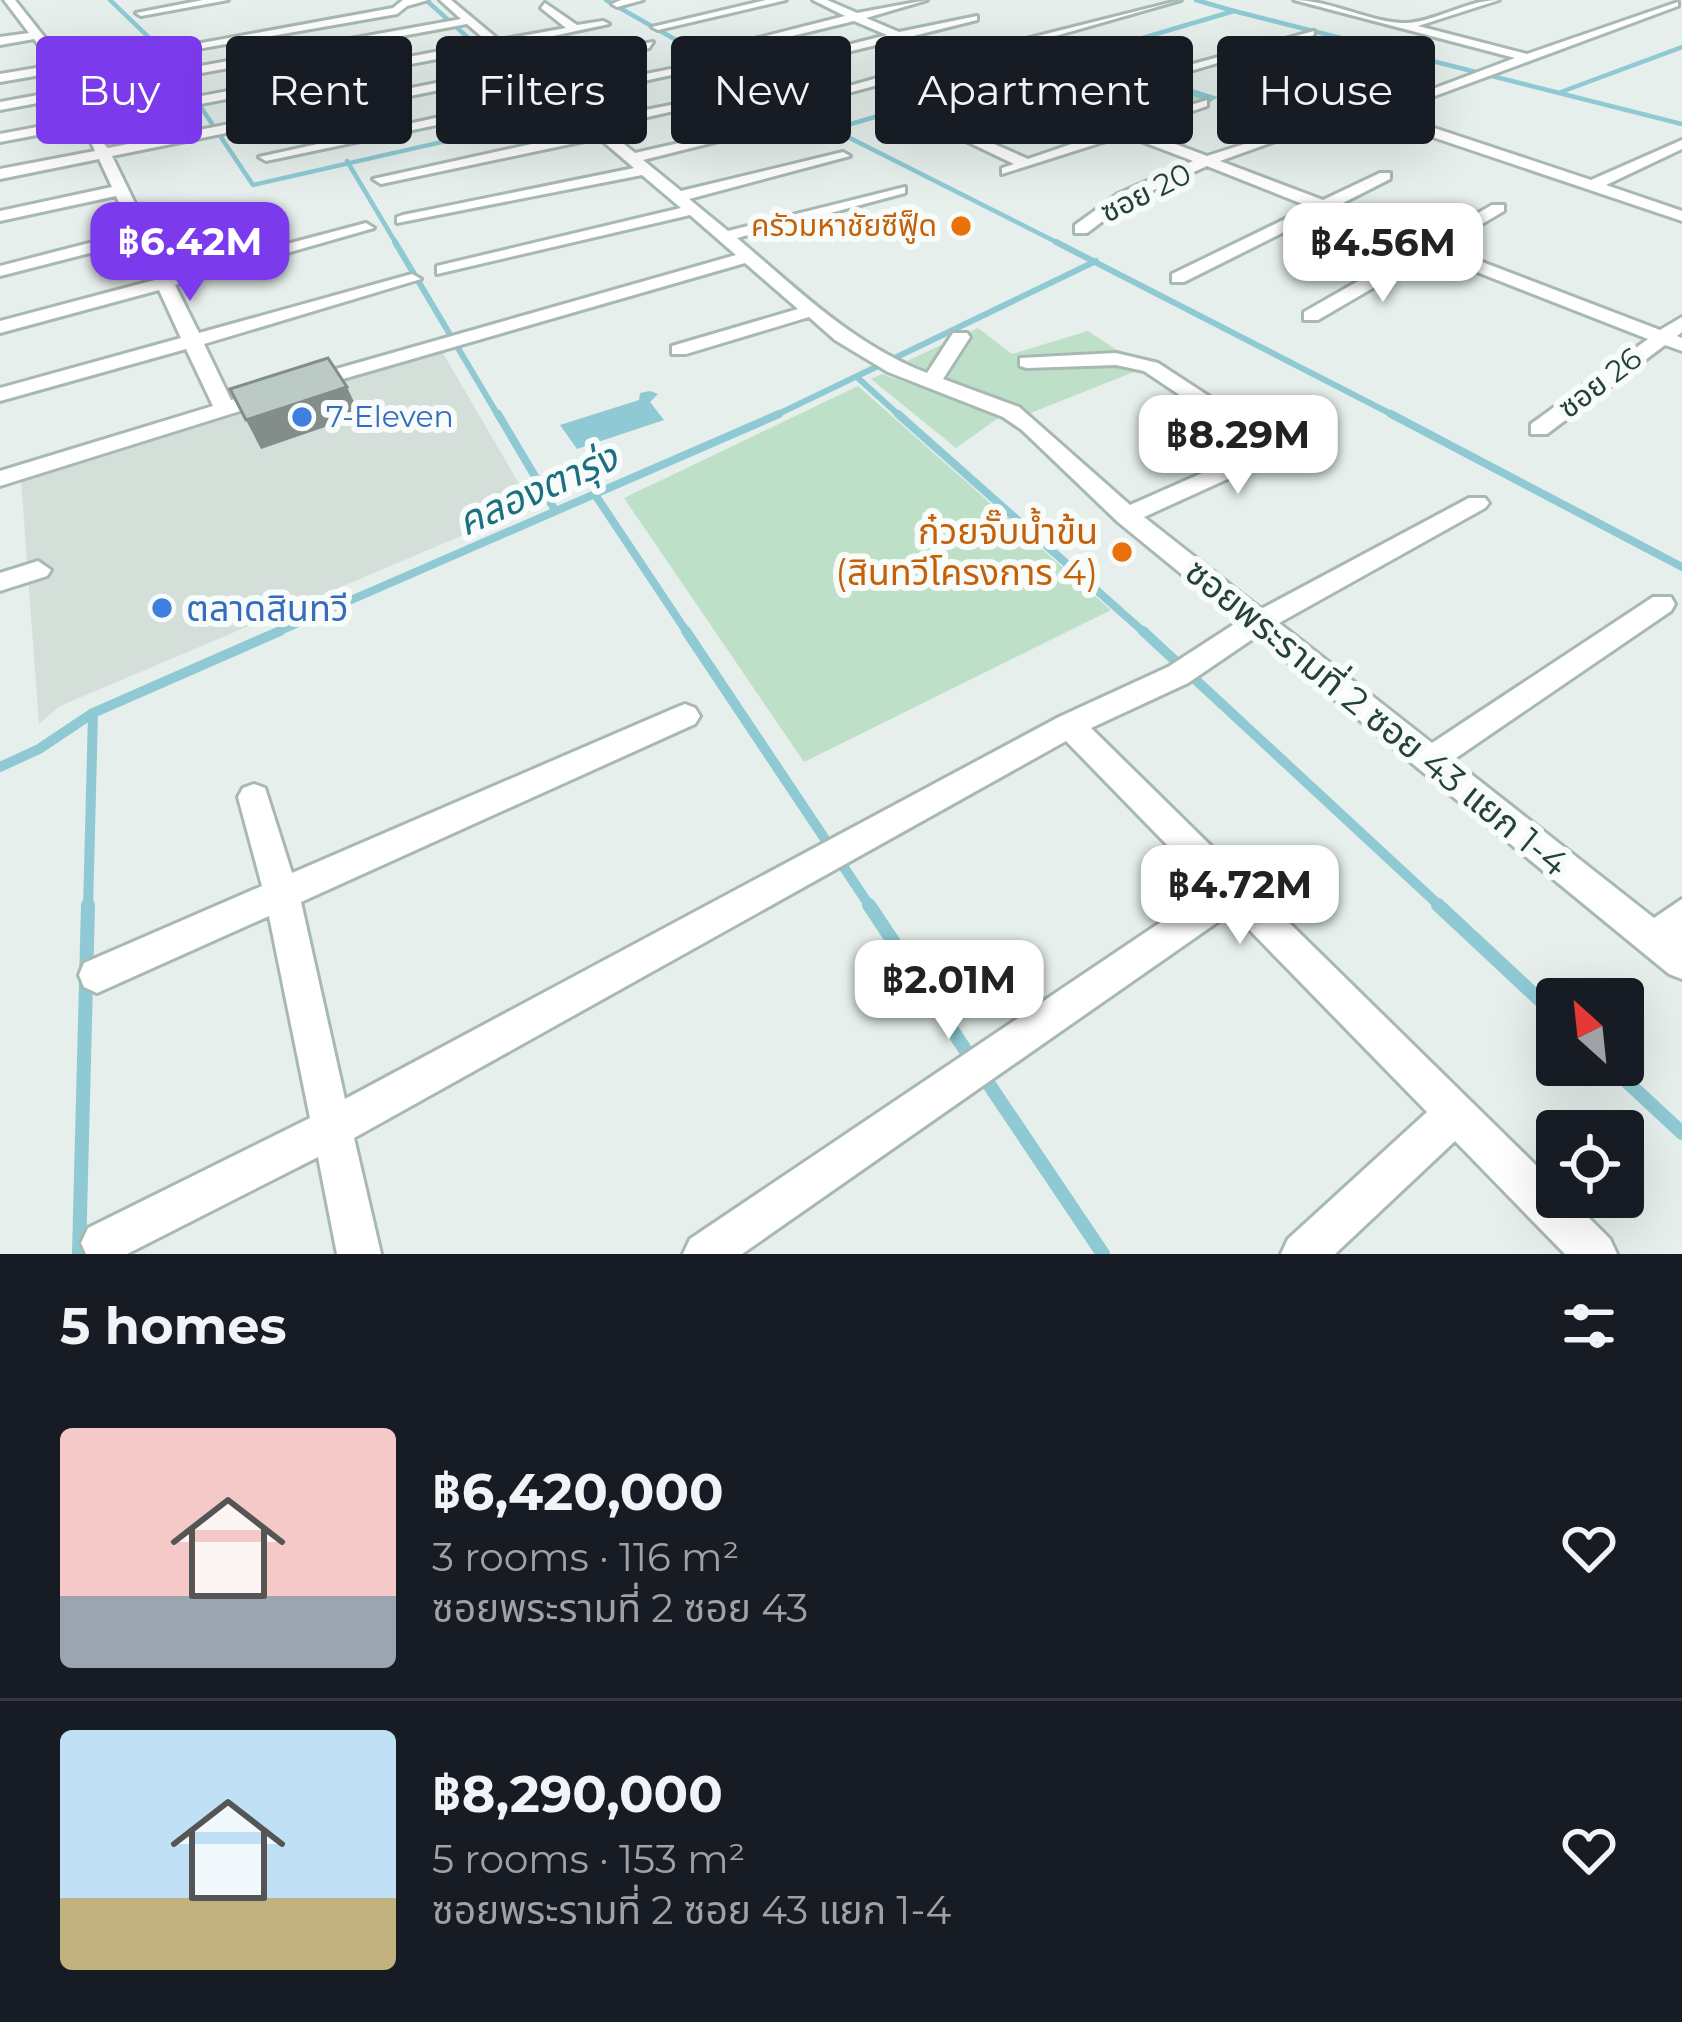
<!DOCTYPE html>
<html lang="en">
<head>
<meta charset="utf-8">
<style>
	:root { --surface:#171b24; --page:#242831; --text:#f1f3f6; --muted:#9ea1a6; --line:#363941; --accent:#7c3aed }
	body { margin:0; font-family:Montserrat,"Noto Sans Thai",sans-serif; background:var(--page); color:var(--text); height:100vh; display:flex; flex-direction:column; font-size:45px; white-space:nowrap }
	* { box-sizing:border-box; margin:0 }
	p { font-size:39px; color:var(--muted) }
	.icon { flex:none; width:66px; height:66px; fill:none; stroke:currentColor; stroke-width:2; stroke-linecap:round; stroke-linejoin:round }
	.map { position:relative; height:1254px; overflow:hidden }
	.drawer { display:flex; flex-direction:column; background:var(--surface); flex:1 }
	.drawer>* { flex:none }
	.banner { position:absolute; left:36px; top:36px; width:1611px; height:108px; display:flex; gap:24px }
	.needle { width:78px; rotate:333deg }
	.fabs { position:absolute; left:1536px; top:978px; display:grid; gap:24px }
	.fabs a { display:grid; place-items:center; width:108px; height:108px; border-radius:12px; background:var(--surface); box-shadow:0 12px 48px #0002; font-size:60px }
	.price { position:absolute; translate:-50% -102px; padding:0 27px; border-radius:24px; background:#fff; color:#222; font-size:39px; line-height:78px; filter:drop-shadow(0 3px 6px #0008) }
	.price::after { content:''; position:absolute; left:50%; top:72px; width:36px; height:27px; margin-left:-18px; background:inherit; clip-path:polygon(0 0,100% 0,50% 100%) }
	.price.current { background:var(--accent); color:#fff }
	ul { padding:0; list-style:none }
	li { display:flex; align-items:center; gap:36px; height:300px; padding:0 60px }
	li+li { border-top:3px solid var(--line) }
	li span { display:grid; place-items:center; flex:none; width:336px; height:240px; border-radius:12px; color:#555 }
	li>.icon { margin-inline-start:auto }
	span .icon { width:144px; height:144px; fill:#fffc; stroke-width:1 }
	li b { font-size:51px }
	h2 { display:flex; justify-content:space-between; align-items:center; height:144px; padding:0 60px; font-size:51px }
	.tag { padding:0 42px; border-radius:12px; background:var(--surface); box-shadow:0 12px 48px #0002; font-size:42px; line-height:108px }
	.tag.current { background:var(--accent); color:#fff }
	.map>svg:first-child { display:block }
	.built { fill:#d4dfda }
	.green { fill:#bfe0c8 }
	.water { fill:#8ec9d4 }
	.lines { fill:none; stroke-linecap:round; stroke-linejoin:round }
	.stream-far4 { stroke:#8ec9d4; stroke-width:4.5 }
	.stream-far3 { stroke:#8ec9d4; stroke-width:6 }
	.stream-far2 { stroke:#8ec9d4; stroke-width:8 }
	.stream-far1 { stroke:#8ec9d4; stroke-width:10 }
	.stream { stroke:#8ec9d4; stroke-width:14 }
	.canal { fill:#8ec9d4; fill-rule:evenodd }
	.minor-casing { stroke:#a8b8b2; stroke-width:6 }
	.minor { fill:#fff; fill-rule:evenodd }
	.shaded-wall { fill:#838d89 }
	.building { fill:#bbcac4; stroke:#838d89; stroke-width:3 }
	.food-dot { fill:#e8710a; stroke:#f7fbf9; stroke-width:4.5 }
	.shop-dot { fill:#3f7fe0; stroke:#f7fbf9; stroke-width:4.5 }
	.labels { text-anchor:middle; stroke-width:12; stroke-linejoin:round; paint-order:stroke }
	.far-street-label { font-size:30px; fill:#24423a; stroke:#f7fbf9 }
	.far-food-label { font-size:30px; fill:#c56008; stroke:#f7fbf9; text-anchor:end }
	.far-shop-label { font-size:30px; fill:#366cbe; stroke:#f7fbf9; text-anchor:start }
	.food-label { font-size:36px; fill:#c56008; stroke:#f7fbf9; text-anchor:end }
	.shop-label { font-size:36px; fill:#366cbe; stroke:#f7fbf9; text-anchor:start }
	.street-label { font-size:36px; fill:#24423a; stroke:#f7fbf9 }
	.water-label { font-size:39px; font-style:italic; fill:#1c6f80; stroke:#f7fbf9 }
</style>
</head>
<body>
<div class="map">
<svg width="1682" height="1254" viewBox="0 0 1682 1254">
	<rect width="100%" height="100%" fill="#e6efeb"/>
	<polygon class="built" points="440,348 532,506 60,706 39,724 21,480"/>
	<g class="green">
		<polygon points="1160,82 1209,99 1130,125 1081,105"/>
		<polygon points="978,328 1012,354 1088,331 1144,368 1028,414 907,361"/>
		<polygon points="882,374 1001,416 956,448 871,379"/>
		<polygon points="858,386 1111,610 804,762 624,498"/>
	</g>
	<polygon class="water" points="650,391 658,394 650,402 664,420 577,449 560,425 639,400 640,393"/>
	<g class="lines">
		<g class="stream-far4">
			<polyline points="110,0 164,52 253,185 556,116 541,103"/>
			<polyline points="426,0 474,43"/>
			<polyline points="606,0 834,130 1062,245"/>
			<polyline points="1234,11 1682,124"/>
			<polyline points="481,49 502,68"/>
			<polyline points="510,75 532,95"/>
			<polyline points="1561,92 1682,47"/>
			<polyline points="834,129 1234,11 1196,0"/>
			<polyline points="347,161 397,245"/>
		</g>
		<g class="stream-far3">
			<polyline points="395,242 499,417"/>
			<polyline points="1056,242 1397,417"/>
			<polyline points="858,378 901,417"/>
			<polyline points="772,417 1096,261"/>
		</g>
		<g class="stream-far2">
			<polyline points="498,414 555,510"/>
			<polyline points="898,414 1146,634"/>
			<polyline points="1391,414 1682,567"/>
			<polyline points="596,496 688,634"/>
			<polyline points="273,634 779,414"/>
		</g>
		<g class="stream-far1">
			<polyline points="686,631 871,908"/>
			<polyline points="1143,631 1442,908"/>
			<polyline points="0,767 39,749 93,713 280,631"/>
			<polyline points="88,908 93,714"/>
		</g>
		<g class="stream">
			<polyline points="869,905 972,1060"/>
			<polyline points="1438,905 1557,1016"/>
			<polyline points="1609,1065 1682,1133"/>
			<polyline points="982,1074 1103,1254"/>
			<polyline points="79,1254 88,905"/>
		</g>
		<g class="canal">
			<polygon points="1079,50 1089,50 1155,75 1142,78 1079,56"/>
			<polygon points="1160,79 1218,97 1210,102 1160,85"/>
		</g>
		<defs>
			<g id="minor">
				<path d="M4,0H15L65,63L118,55V61L69,70L78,88L461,19L440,0H451L499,40L566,28L541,8L545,3L577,25L603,21L609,24L506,46L529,64L653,42L649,48L536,70L560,91L686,66V72L568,97L595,120L696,100V106L603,127L635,153L772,122L779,126L643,160L681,191L843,152L850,156L689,199L728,231L905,187V193L737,238C796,288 853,345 927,373L953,333H967L970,337L943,379L1019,407L1130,505L1259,448L1144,371L1116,365L1027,368L1020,366V358L1116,353L1158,363L1276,440L1317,421H1333V431L1144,517L1261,609L1469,498H1485L1489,503L1485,508L1279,623L1432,743L1653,597H1671L1675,604L1671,611L1453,760L1654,918L1682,899V979L1669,974L1257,636L1188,683L1091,728L1557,1186V1197H1568L1610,1239L1617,1254H1565L1455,1141L1335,1254H1281L1288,1239L1427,1112L1232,912L742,1254H683L690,1239L1210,889L1066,741L354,1138L381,1254H337L318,1157L127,1254H86L81,1243L88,1228L310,1118L269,916L97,993L84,987L79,975L84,963L262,886L238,797L243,788L254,784L265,788L292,873L675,708L685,704L695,708L700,716L695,724L301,902L345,1099L1059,717L1168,667L1239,621L1118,522L1022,430L1003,417L888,372L835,340L809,317L686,354H672V346L798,309L745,263L315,387H301V379L736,255L690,215L437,274V266L681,208L642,175L397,223V217L403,215L634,168L599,138L381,184L373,179L591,131L555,100L266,161L259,157L548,93L524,73L112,156L147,228L220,209L228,214L152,237L170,275L366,223L374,228L175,285L199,333L412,274L421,279L204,344L231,400L271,389L281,395L278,399L0,486V471L213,406L186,349L0,401V388L181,338L159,290L0,333V321L155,280L137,241L0,276V266L132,232L116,196L0,221V211L112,187L99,159L0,179V169L95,151L91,142L98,138L108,148L517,67L495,48L0,142V134L488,42L467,24L82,95L88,107L81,111L70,97L0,110V102L66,90L58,72L0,82V74L54,65L34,39L0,45V37L29,33Z"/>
				<polygon points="203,0 228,0 141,16 136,13"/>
				<polygon points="403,0 428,0 407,6 397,14 180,52 174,48 393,8"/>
				<polygon points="621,0 643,0 617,7 612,4"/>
				<polygon points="766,0 786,0 658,30 652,27"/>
				<path d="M813,0H827L857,13L927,0L866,18L899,32L977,16V20L909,37L954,57L1181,0L964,62L1061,100L1314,31V35L1073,105L1126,125L1207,100V106L1138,130L1207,156L1292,129V135L1220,161L1323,200L1380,173H1390V179L1337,206L1429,241L1492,205H1504V211L1443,247L1660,330L1682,317V332L1677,336L1682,338V351L1665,345L1547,434H1531V424L1648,339L1431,254L1318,320H1304V312L1416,248L1324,212L1184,282H1172V274L1310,207L1207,166L1129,201L1087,233H1075V225L1118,194L1193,161L1125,135L1002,174V168L1014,164L941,129L1028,97L952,65L796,107L789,103L941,60L897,40L735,79L729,75L887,35L854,21L709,56L703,52L845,16ZM1040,101L1112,130L1028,159L960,129Z"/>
				<path d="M1294,0C1330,0 1378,25 1407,23C1438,21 1467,0 1499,0L1418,26L1527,54L1678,2V6L1394,111L1404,118L1591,180L1682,140V149L1606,185L1682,211V221L1394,124L1377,110L1515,58Z"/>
				<polygon points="38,561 51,570 47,576 0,591 0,573"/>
			</g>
		</defs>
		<use href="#minor" class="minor-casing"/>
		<use href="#minor" class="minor"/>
	</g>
	<polygon class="shaded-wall" points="347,387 360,415 261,449 246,420"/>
	<polygon class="building" points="328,358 347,387 246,420 230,389"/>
	<g class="food-dot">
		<circle cx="961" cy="226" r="12"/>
		<circle cx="1122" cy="552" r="12"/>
	</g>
	<g class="shop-dot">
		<circle cx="302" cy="417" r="12"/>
		<circle cx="162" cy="608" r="12"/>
	</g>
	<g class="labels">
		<g class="far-street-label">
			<text transform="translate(1146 193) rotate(-26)" y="10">ซอย 20</text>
			<text transform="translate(1600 383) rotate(-37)" y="10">ซอย 26</text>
		</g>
		<g class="far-food-label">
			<text x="937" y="236">ครัวมหาชัยซีฟู็ด</text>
		</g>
		<g class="far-shop-label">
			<text x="326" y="427">7-Eleven</text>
		</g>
		<g class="food-label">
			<text x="1098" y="544">ก๋วยจั๊บน้ำข้น<tspan x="1098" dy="41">(สินทวีโครงการ 4)</tspan></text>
		</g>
		<g class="shop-label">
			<text x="186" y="621">ตลาดสินทวี</text>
		</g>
		<g class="street-label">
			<text transform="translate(1377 717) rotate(39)" y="13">ซอยพระรามที่ 2 ซอย 43 แยก 1-4</text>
		</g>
		<g class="water-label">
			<text transform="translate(537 489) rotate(-24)" y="14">คลองตารุ่ง</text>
		</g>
	</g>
</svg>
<div class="fabs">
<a><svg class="needle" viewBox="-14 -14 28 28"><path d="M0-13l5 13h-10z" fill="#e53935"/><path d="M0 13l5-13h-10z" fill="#9ea1a6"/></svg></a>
<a><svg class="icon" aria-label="locate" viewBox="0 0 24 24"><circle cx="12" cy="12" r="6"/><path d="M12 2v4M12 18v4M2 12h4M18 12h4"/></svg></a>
</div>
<b class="price current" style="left:190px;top:304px">฿6.42M</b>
<b class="price" style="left:1383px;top:305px">฿4.56M</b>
<b class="price" style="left:1238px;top:497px">฿8.29M</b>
<b class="price" style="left:1240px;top:947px">฿4.72M</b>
<b class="price" style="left:949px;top:1042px">฿2.01M</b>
<div class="banner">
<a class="tag current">Buy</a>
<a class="tag">Rent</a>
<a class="tag">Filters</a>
<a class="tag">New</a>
<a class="tag">Apartment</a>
<a class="tag">House</a>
</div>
</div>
<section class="drawer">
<h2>5 homes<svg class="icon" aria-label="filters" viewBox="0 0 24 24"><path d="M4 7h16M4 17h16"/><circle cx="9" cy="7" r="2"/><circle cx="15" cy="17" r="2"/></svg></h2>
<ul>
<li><span style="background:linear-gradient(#f6c9c9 70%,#9aa5b1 0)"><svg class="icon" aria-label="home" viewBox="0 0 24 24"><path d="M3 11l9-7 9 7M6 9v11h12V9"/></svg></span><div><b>฿6,420,000</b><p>3 rooms · 116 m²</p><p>ซอยพระรามที่ 2 ซอย 43</p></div><svg class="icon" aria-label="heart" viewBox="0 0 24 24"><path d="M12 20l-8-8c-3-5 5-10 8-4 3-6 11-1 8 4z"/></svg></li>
<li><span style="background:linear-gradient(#bfe0f5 70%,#c2b280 0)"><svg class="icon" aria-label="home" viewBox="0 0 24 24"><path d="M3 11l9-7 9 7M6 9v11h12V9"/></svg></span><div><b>฿8,290,000</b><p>5 rooms · 153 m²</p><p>ซอยพระรามที่ 2 ซอย 43 แยก 1-4</p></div><svg class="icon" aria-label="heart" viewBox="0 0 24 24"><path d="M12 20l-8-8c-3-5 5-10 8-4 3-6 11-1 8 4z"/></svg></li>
</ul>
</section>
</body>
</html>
